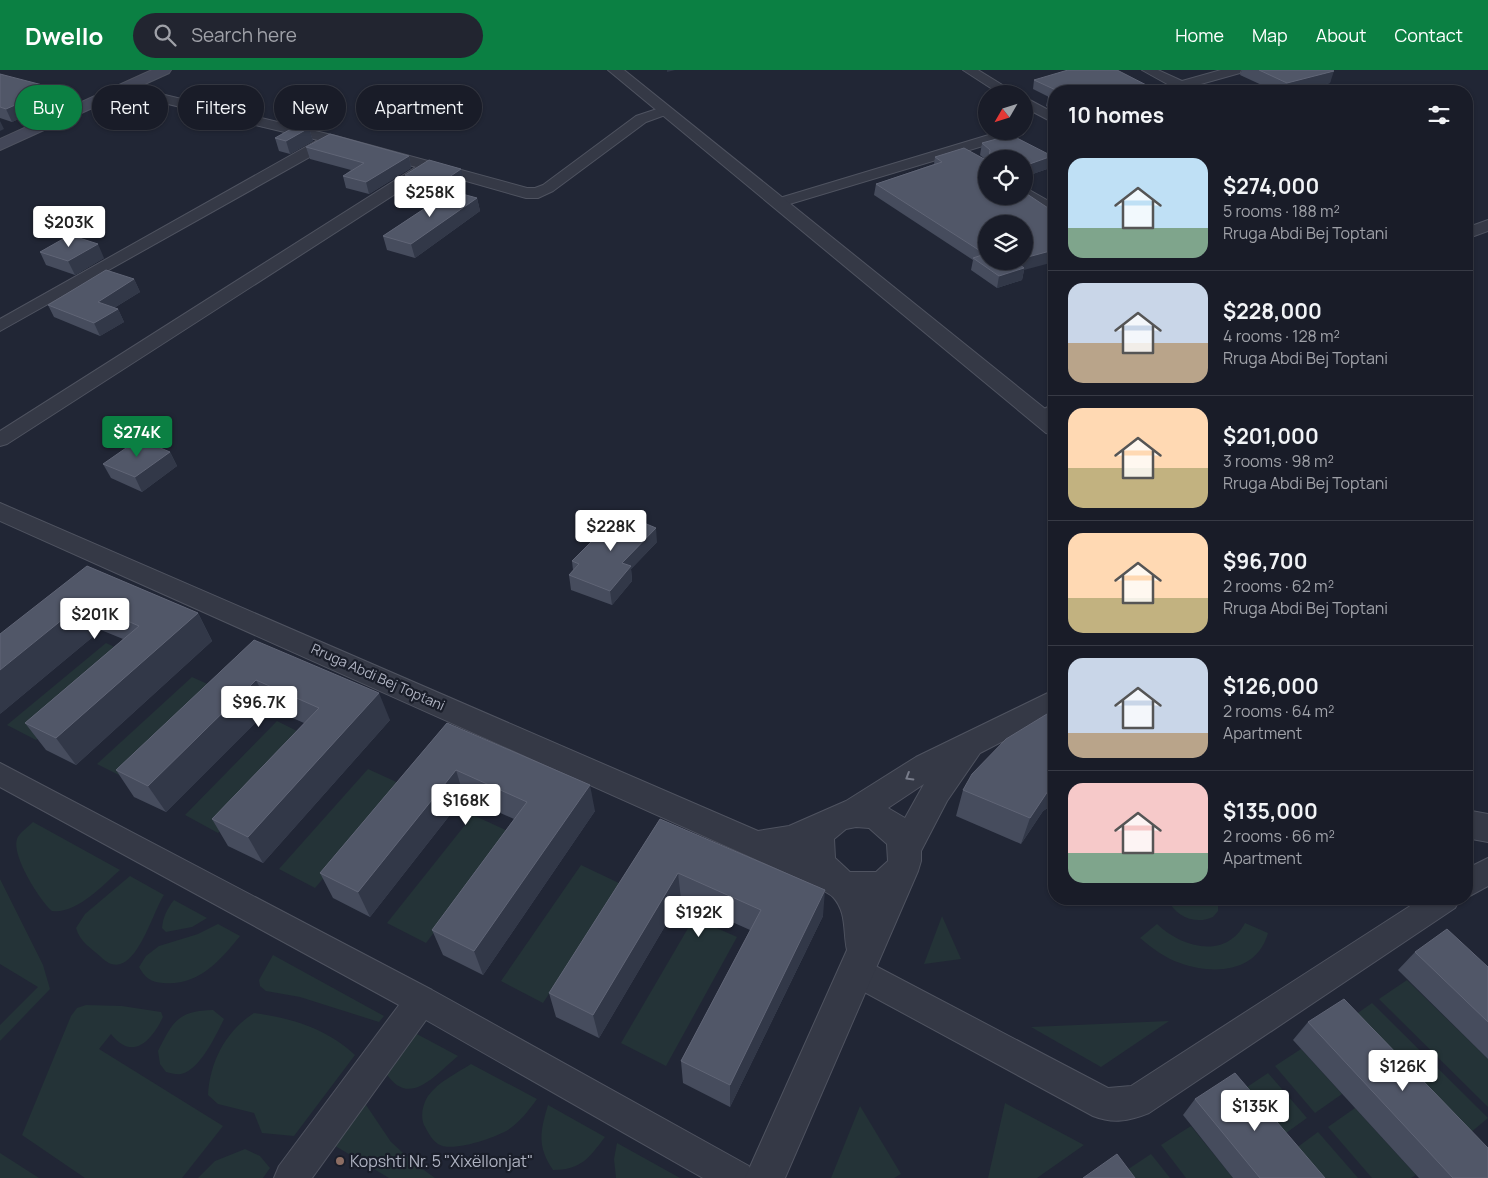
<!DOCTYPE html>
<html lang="en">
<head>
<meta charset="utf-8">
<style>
	:root { --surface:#191c28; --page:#222530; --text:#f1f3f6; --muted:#9fa1a8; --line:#373a45; --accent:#0b8043 }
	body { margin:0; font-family:Manrope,sans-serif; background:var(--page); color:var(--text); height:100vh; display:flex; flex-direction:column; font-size:19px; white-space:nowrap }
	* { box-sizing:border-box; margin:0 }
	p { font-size:16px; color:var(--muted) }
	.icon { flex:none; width:28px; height:28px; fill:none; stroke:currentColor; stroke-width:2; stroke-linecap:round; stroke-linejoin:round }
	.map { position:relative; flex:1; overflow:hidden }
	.side { position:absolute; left:1048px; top:15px; width:425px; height:820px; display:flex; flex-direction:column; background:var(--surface); border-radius:20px; box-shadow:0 1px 4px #0004,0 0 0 1px var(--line) }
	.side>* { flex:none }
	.hud { position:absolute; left:15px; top:15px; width:475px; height:45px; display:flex; gap:10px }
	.needle { width:32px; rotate:231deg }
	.tools { position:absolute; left:978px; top:15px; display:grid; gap:10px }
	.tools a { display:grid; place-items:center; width:55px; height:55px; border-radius:50%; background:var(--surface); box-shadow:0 1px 4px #0004,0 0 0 1px var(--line); font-size:25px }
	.price { position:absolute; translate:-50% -42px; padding:0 11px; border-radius:5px; background:#fff; color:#222; font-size:16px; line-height:32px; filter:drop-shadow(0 1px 2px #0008) }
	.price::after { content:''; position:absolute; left:50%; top:30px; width:15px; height:11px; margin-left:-8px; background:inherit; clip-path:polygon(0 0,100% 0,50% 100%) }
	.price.on { background:var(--accent); color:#fff }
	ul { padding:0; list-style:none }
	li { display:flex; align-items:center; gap:15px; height:125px; padding:0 20px }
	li+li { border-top:1px solid var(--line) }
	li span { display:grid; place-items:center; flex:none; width:140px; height:100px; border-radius:15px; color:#555 }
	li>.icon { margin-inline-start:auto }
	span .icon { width:60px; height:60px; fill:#fffc; stroke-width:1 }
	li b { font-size:21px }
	h2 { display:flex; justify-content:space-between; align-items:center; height:60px; padding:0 20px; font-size:21px }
	.tag { padding:0 18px; border-radius:22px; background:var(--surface); box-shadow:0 1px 4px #0004,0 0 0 1px var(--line); font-size:18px; line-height:45px }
	.tag.on { background:var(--accent); color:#fff }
	header { display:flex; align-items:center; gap:30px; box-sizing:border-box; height:70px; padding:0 25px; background:var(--accent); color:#fff }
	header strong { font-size:24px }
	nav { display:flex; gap:28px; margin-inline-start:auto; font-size:18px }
	.search { width:350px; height:45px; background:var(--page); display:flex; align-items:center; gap:12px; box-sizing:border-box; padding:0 18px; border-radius:28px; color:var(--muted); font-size:19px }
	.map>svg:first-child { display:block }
	.green { fill:#243337 }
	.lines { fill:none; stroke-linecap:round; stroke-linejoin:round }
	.minor-casing { stroke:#4f5360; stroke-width:2 }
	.tertiary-casing { stroke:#4f5360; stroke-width:2 }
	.secondary-casing { stroke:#4f5360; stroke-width:2 }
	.minor { fill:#353946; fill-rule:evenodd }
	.tertiary { fill:#353946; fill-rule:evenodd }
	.secondary { fill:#434758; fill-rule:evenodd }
	.wall { fill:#464c5d }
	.shaded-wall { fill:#323848 }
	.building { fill:#515768; stroke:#606576 }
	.oneway { stroke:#787c8a }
	.education-dot { fill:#8d6e63; stroke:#1a1e2a; stroke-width:2 }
	.labels { text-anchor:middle; stroke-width:4.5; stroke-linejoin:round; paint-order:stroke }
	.street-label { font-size:14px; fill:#afb3c2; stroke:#1a1e2a }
	.near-poi-label { font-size:16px; fill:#afb3c2; stroke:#1a1e2a; text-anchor:start }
</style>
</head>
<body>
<header>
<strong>Dwello</strong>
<div class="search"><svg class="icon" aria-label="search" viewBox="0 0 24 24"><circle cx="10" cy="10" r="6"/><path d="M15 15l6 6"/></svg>Search here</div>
<nav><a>Home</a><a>Map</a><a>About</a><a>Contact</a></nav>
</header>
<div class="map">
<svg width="1488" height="1108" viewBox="0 0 1488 1108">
	<rect width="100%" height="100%" fill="#212635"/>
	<g class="green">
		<polygon points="106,573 134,586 36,670 7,655"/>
		<polygon points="192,607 223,621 129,710 97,694"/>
		<polygon points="277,651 309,667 218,763 185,745"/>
		<polygon points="368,699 403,715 315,818 279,799"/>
		<polygon points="473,745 510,762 426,873 387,853"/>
		<path d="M33,752L120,800C103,815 77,844 52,841C40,831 11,785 17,769C19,763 28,757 33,752Z"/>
		<polygon points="581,795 621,814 543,933 501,911"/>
		<path d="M130,806L164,825C152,842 133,919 101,887C91,878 80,872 76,858L85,844Z"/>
		<polygon points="0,809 43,895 50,919 0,971 0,955 38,917 0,894"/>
		<path d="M1168,829H1218V841L1213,847C1196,855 1175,847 1168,829Z"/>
		<path d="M174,830L207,848L192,857L166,862L162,858C163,847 167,839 174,830Z"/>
		<polygon points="942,846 961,889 924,894"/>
		<polygon points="694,848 737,867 666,996 621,973"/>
		<path d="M1245,853L1268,863C1257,903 1213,905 1180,893C1165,888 1152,878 1140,868L1157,854C1182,878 1226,890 1245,853Z"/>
		<path d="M218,854L240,866C219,892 198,916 163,913C151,912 145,908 139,897L146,886L159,876L198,864Z"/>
		<polygon points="273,885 384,946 379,952 300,927 266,921 260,916 259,910"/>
		<polygon points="1407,910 1488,989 1488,1037 1379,929"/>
		<polygon points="1372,933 1488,1048 1452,1078 1338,957"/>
		<path d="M86,935L122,936L161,942L163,947C152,970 133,992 111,964L99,979L223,1056L182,1108H85L22,1065L71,946L77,938Z"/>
		<path d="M213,940L224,949C216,965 200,1000 181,1004C177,1005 171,1003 166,1002L160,994L158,981C173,951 178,941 213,940Z"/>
		<path d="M254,943C292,948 327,959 355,985L294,1066L262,1063L254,1043L218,1034L208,1025C210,991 226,961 254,943Z"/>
		<polygon points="1169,951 1101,997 1031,957"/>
		<path d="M415,963L458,986C435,1005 409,1039 386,1003Z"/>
		<polygon points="1301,979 1342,1024 1315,1043 1275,996"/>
		<path d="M471,994L537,1029C529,1040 520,1052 508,1060C494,1068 452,1083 438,1074C431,1069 428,1062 424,1055C420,1046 423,1034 428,1026C438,1012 457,1003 471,994Z"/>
		<polygon points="1268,1003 1307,1048 1268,1076 1229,1029"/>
		<polygon points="364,1032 391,1072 414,1093 435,1108 389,1108 332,1074"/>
		<polygon points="1005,1033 1084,1075 1037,1108 988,1108"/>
		<path d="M548,1035L605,1067C589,1088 581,1100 553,1100C537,1076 540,1062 548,1035Z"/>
		<polygon points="860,1036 901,1104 894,1108 831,1108"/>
		<polygon points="1355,1038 1416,1105 1411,1108 1372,1108 1328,1057"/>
		<polygon points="1191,1056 1233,1108 1186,1108 1161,1075"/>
		<polygon points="1318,1062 1358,1108 1295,1108 1280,1090"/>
		<polygon points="617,1073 680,1108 616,1108 614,1089"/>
		<polygon points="245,1079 260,1086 270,1098 263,1108 198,1108 215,1091"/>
		<polygon points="0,1083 39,1108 0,1108"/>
		<polygon points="1151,1084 1170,1108 1115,1108"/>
	</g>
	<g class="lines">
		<defs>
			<g id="minor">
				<polygon points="963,0 978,0 1017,24 1000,24"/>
				<polygon points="1142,0 1158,0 1182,11 1221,0 1241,0 1240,3 1176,21 1156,21 1157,18 1169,15"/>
				<polygon points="123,15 336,66 527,118 535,118 543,115 636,46 663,37 670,41 668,44 646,52 553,121 538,128 526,128 431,101 7,374 0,376 0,361 416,97 333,74 0,261 0,249 318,70 118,22 116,19 118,16"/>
				<polygon points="1024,27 1054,43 1054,53 1024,37"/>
				<polygon points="1024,59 1025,61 1023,64 783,136 773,136 770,133 773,130 1002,61 1024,61"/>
				<polygon points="1024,117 1054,134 1054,146 1020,126 1024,126"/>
				<polygon points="1488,150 1488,161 1466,169 1466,158"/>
				<polygon points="1054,334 1054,349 1041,354 1034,352 1031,348 1034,344"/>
				<polygon points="0,693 432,920 749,1096 754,1108 703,1108 426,950 312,1108 274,1108 279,1096 399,935 0,717"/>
				<polygon points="1488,788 1488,816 1466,828 1466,799"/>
				<path d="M1421,829H1460L1455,838L1149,1043C1129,1051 1113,1054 1093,1046L844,911L840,901L844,891L855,887L866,891L1108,1018L1131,1016Z"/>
			</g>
			<g id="tertiary">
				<polygon points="608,0 624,0 1054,346 1054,365 1046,363"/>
				<path d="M0,433L758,761L789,756L846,731L916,687L1054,620V645L980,683L947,731L921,781V791L918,801L785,1108H745L847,880C843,862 847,842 833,827C829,823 824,822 820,818L0,451ZM924,714L905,748L888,738ZM856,757L869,758L887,774L888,791L876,802H850L835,788L834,769L846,759Z"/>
				<polygon points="1466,740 1488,744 1488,772 1466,768"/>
			</g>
			<polygon id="secondary" points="152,0 171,0 169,3 0,80 0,69"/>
		</defs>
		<use href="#minor" class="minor-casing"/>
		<use href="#tertiary" class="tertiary-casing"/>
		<use href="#secondary" class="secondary-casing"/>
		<use href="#minor" class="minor"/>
		<use href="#tertiary" class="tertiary"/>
		<use href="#secondary" class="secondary"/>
	</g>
	<g class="wall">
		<polygon points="1242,0 1332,0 1330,13 1298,21 1275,21 1240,5"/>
		<polygon points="0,4 60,30 12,52 0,48"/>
		<polygon points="1034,10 1158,21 1054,21 1054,40 1046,36 1048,27 1049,27 1033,19"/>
		<polygon points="309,58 313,71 290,84 279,81 275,68"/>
		<polygon points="982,73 1050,98 1024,107 1024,89 986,89 986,90 980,85"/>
		<polygon points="306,77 409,86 411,98 369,124 346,118 343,106 351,100 310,89"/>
		<polygon points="964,78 1024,200 1022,210 997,218 971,200 973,190 874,125 876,114 934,94 935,87"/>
		<polygon points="405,105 464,112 451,121 477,128 480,141 415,188 387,180 383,166 442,127 408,118"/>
		<polygon points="40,182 104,188 75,205 46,195"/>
		<polygon points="134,209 140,222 114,238 118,239 124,252 100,266 54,247 48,235"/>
		<polygon points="170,382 177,396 142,422 111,408 103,394"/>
		<polygon points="657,472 631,499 632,511 612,535 571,520 569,505 573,500 572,491"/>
		<polygon points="87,496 198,543 212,571 76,695 46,680 25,653 123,569 101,560 0,644"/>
		<polygon points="254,570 390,650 263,793 228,776 212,749 304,653 270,638 166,742 134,727 116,700"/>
		<polygon points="1054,641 1054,734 1043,741 1021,774 956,746 963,720"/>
		<polygon points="447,653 595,741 483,905 443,885 432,860 514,749 464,727 370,847 333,828 320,803"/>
		<polygon points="660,749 823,846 730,1037 683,1013 681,991 750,860 681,829 599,968 556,947 549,923"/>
		<polygon points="1415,882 1488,897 1488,989 1398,900"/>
		<polygon points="1308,952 1488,1108 1419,1108 1293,970"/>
		<polygon points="1195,1029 1325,1108 1233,1108 1183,1045"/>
	</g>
	<g class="shaded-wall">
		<polygon points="667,0 675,0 667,2"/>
		<polygon points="1334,1 1330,13 1298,21 1285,21 1287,13"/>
		<polygon points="54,18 60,30 12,52 6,39"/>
		<polygon points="0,51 4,59 0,61"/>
		<polygon points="309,58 313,71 290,84 286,71"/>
		<polygon points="409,86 411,98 369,124 366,112"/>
		<polygon points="1052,86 1050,98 1024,107 1024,96"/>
		<polygon points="461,99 464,112 442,127 439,114"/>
		<polygon points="477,128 480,141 415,188 411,174"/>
		<polygon points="98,174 104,188 75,205 68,191"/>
		<polygon points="1054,180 1054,192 1024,200 1022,210 997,218 999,206 1014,191 1024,191 1024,188"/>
		<polygon points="134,209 140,222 104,244 98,232"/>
		<polygon points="118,239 124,252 100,266 94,253"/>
		<polygon points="170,382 177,396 142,422 135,407"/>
		<polygon points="656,458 657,472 631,499 632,511 612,535 610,521 622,493"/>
		<polygon points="84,532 101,560 0,644 0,600"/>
		<polygon points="198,543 212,571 76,695 56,668"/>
		<polygon points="256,610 270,638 166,742 148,716"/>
		<polygon points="379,623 390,650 263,793 248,767"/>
		<polygon points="456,700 464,727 370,847 358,822"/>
		<polygon points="1054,714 1054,734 1043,741 1021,774 1030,748 1052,715"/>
		<polygon points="590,715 595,741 483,905 474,881"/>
		<polygon points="678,803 681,829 599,968 593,945"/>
		<polygon points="825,820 823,846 730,1037 730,1015"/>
	</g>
	<g class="building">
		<polygon points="1068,0 1117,0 1158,21 1058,21 1034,10"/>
		<polygon points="1259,0 1332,0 1334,1 1287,13"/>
		<polygon points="0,4 54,18 6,39 0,37"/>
		<polygon points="1054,25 1054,30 1048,27"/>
		<polygon points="298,55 309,58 286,71 275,68"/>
		<polygon points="330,64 409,86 366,112 343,106 364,93 306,77"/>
		<polygon points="1011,65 1052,86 1024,96 1024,89 989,89 990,80 982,73"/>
		<polygon points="964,78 986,90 986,126 1024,126 1024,122 1054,142 1054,180 1024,188 1024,154 986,154 986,191 1015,191 1024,198 999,206 973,188 985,184 876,114 942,92 935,87"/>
		<polygon points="429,90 461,99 439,114 405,105"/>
		<polygon points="451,121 477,128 411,174 383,166"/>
		<polygon points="70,165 98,174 68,191 40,182"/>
		<polygon points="106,200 134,209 98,232 118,239 94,253 48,235"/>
		<polygon points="139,369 170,382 135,407 103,394"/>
		<polygon points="620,443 656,458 622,493 631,496 610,521 569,505 579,494 572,491"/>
		<polygon points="87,496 198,543 56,668 25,653 139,556 84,532 0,600 0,564"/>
		<polygon points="254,570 379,623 248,767 212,749 319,638 256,610 148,716 116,700"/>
		<polygon points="1054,641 1054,714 1052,715 1030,748 963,720 972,704 1006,669 1047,644"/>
		<polygon points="447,653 590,715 474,881 432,860 527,732 456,700 358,822 320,803"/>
		<polygon points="660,749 825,820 730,1015 681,991 761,840 678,803 593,945 549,923"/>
		<polygon points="1447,859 1488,897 1488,952 1415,882"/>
		<polygon points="1344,929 1488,1078 1488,1108 1453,1108 1308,952"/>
		<polygon points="1235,1003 1325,1108 1260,1108 1195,1029"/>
		<polygon points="1117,1084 1135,1108 1083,1108"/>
	</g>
	<defs><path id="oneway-chevron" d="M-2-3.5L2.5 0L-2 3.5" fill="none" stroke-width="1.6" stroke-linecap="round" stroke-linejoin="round" transform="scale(1.25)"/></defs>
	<use class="oneway" href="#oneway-chevron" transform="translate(909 707) rotate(149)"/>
	<circle class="education-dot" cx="340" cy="1091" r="5"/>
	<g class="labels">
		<g class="street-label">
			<text transform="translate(378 607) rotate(24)" y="5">Rruga Abdi Bej Toptani</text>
		</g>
		<g class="near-poi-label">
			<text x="350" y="1097">Kopshti Nr. 5 "Xixëllonjat"</text>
		</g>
	</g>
</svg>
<div class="tools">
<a><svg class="needle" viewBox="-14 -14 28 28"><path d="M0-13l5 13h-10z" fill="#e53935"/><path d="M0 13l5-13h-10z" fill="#9fa1a8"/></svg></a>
<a><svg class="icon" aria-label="locate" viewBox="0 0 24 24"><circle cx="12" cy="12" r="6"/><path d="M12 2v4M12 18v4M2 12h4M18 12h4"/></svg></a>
<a><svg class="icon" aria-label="layers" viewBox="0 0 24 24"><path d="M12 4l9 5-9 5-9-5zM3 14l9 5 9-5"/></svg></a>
</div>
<b class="price" style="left:430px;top:148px">$258K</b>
<b class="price" style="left:69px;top:178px">$203K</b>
<b class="price on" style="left:137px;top:388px">$274K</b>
<b class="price" style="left:611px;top:482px">$228K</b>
<b class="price" style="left:95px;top:570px">$201K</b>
<b class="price" style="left:259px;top:658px">$96.7K</b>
<b class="price" style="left:466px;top:756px">$168K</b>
<b class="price" style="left:699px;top:868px">$192K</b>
<b class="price" style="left:1403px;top:1022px">$126K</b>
<b class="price" style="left:1255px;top:1062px">$135K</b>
<div class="hud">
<a class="tag on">Buy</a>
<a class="tag">Rent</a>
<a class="tag">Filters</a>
<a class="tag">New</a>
<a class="tag">Apartment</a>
</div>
<section class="side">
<h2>10 homes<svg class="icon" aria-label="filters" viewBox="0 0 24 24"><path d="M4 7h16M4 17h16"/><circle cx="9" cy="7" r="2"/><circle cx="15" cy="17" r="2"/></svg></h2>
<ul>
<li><span style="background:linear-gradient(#bfe0f5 70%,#7fa58c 0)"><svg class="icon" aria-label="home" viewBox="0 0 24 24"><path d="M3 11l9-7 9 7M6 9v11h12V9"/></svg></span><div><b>$274,000</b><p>5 rooms · 188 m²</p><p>Rruga Abdi Bej Toptani</p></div></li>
<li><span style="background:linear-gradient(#c9d6e8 60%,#b9a48a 0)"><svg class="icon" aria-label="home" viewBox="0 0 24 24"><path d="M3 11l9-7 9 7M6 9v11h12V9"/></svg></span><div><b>$228,000</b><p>4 rooms · 128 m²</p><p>Rruga Abdi Bej Toptani</p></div></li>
<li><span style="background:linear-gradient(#ffd9b3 60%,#c2b280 0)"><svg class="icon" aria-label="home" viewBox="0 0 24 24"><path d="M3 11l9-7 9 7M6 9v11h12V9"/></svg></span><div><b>$201,000</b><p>3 rooms · 98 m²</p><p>Rruga Abdi Bej Toptani</p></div></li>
<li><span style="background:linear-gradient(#ffd9b3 65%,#c2b280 0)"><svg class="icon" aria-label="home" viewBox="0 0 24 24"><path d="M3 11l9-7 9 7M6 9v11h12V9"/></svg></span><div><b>$96,700</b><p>2 rooms · 62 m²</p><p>Rruga Abdi Bej Toptani</p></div></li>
<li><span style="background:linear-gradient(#c9d6e8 75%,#b9a48a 0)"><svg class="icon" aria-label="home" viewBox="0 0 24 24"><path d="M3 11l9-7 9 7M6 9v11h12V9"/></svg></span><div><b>$126,000</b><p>2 rooms · 64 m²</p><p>Apartment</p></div></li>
<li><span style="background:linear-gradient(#f6c9c9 70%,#7fa58c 0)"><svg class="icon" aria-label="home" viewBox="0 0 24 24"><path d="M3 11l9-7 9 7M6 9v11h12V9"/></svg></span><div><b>$135,000</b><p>2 rooms · 66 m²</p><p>Apartment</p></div></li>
</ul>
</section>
</div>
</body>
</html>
